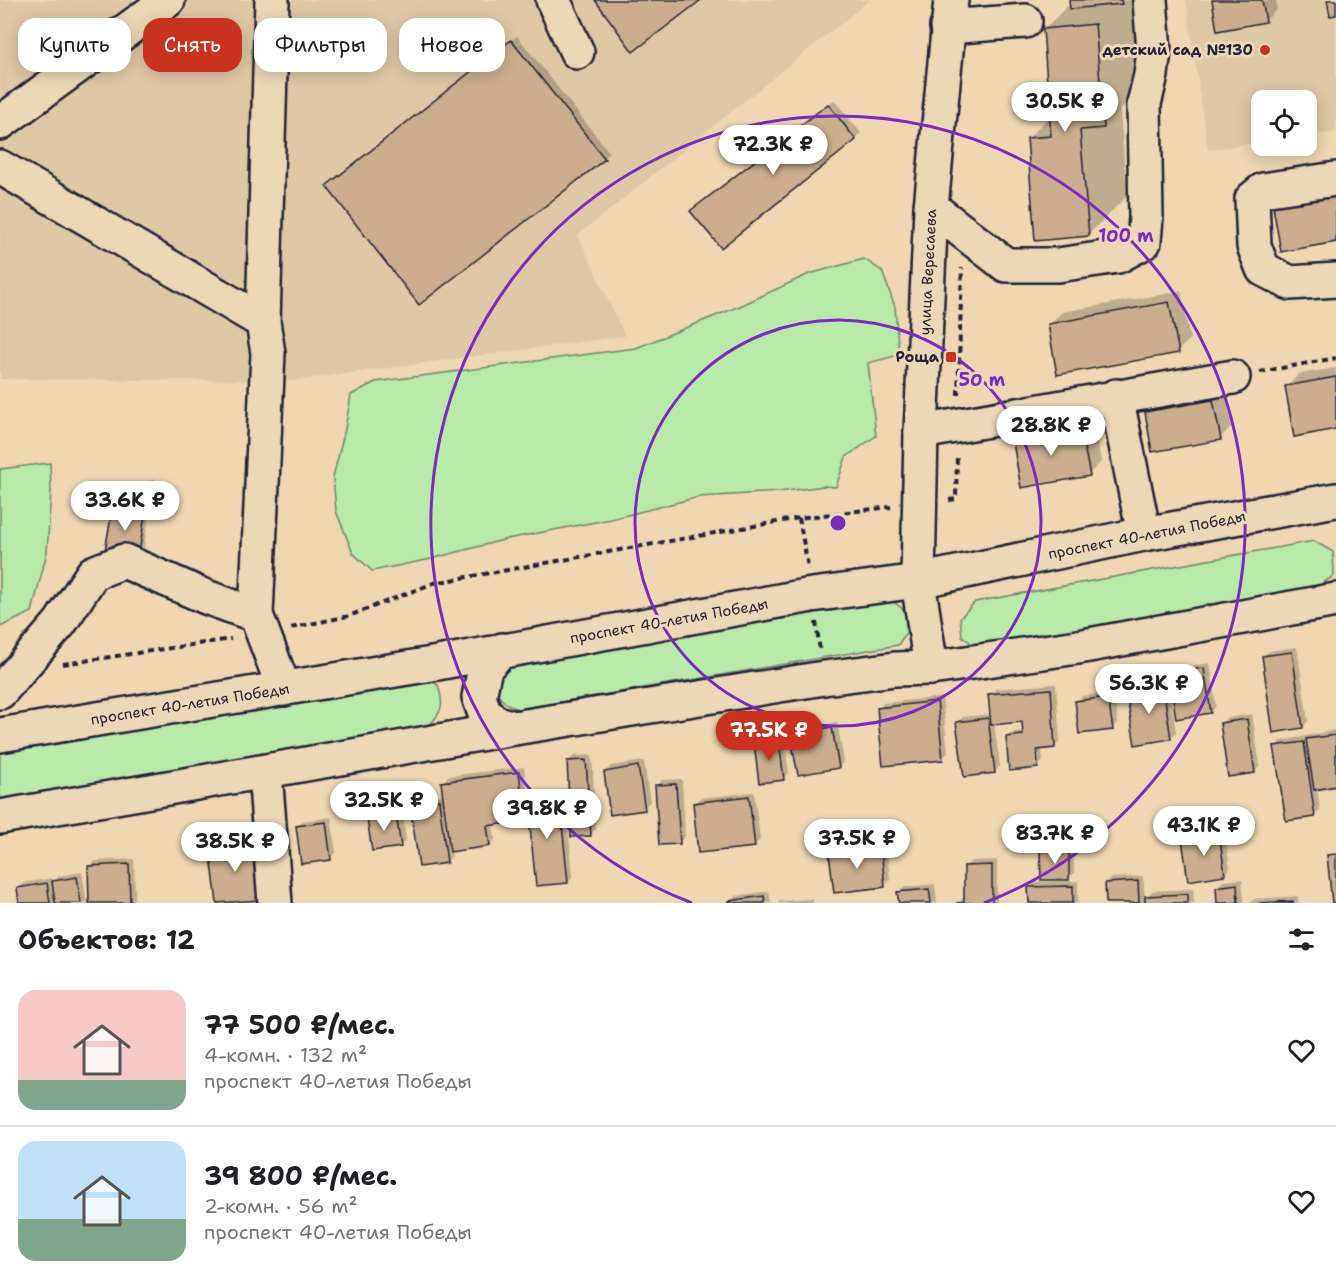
<!DOCTYPE html>
<html lang="ru">
<head>
<meta charset="utf-8">
<style>
	:root { --surface:#fff; --page:#f6f6f6; --text:#202124; --muted:#757577; --line:#e0e0e0; --accent:#c8321e }
	body { margin:0; font-family:"Shantell Sans",sans-serif; background:var(--page); color:var(--text); height:100vh; display:flex; flex-direction:column; font-size:22px; white-space:nowrap }
	* { box-sizing:border-box; margin:0 }
	p { font-size:20px; color:var(--muted) }
	.icon { flex:none; width:33px; height:33px; fill:none; stroke:currentColor; stroke-width:2; stroke-linecap:round; stroke-linejoin:round }
	.map { position:relative; height:903px; overflow:hidden }
	.side { display:flex; flex-direction:column; background:var(--surface); flex:1 }
	.side>* { flex:none }
	.top-card { position:absolute; left:18px; top:18px; width:600px; height:54px; display:flex; gap:12px }
	.controls { position:absolute; left:1251px; top:90px; display:grid; gap:12px }
	.controls a { display:grid; place-items:center; width:66px; height:66px; border-radius:12px; background:var(--surface); box-shadow:0 3px 15px #0003; font-size:30px }
	.price { position:absolute; translate:-50% -51px; padding:0 14px; border-radius:21px; background:#fff; color:#222; font-size:20px; line-height:39px; filter:drop-shadow(0 2px 3px #0008) }
	.price::after { content:''; position:absolute; left:50%; top:36px; width:18px; height:14px; margin-left:-9px; background:inherit; clip-path:polygon(0 0,100% 0,50% 100%) }
	.price.on { background:var(--accent); color:#fff }
	ul { padding:0; list-style:none }
	li { display:flex; align-items:center; gap:18px; height:150px; padding:0 18px }
	li+li { border-top:2px solid var(--line) }
	li span { display:grid; place-items:center; flex:none; width:168px; height:120px; border-radius:18px; color:#555 }
	li>.icon { margin-inline-start:auto }
	span .icon { width:72px; height:72px; fill:#fffc; stroke-width:1 }
	li b { font-size:26px }
	h2 { display:flex; justify-content:space-between; align-items:center; height:72px; padding:0 18px; font-size:26px }
	.pill { padding:0 21px; border-radius:18px; background:var(--surface); box-shadow:0 3px 15px #0003; font-size:21px; line-height:54px }
	.pill.on { background:var(--accent); color:#fff }
	.map>svg:first-child { display:block }
	.built { fill:#dfc8a6 }
	.green { fill:#baeaa9; stroke:#6e8672; stroke-width:1.5 }
	.shadow { fill:#0003 }
	.building { fill:#caae8f; stroke:#22223b; stroke-width:1.5 }
	.lines { fill:none; stroke-linecap:round; stroke-linejoin:round }
	.minor-casing { stroke:#22223b; stroke-width:38 }
	.major-casing { stroke:#22223b; stroke-width:38 }
	.path { stroke:#22223b; stroke-width:4; stroke-dasharray:6 4.5; stroke-linecap:butt }
	.minor { stroke:#ecd8b6; stroke-width:33 }
	.major { stroke:#ecd8b6; stroke-width:33 }
	.ring { fill:none; stroke:#7b2cbf; stroke-width:3 }
	.poi-dot { fill:#c8321e; stroke:#ecd8b6; stroke-width:2 }
	.labels { text-anchor:middle; stroke-width:6; stroke-linejoin:round; paint-order:stroke }
	.poi-label { font-size:15px; font-weight:bold; fill:#22223b; stroke:#ecd8b6; text-anchor:end }
	.street-label { font-size:15px; fill:#22223b; stroke:#ecd8b6 }
	.centre { fill:#7b2cbf; stroke:#ecd8b6; stroke-width:3 }
	.ring-label { font-size:18px; text-anchor:middle; font-weight:bold; fill:#7b2cbf; stroke:#ecd8b6; stroke-width:6; stroke-linejoin:round; paint-order:stroke }
</style>
</head>
<body>
<div class="map">
<svg width="1336" height="903" viewBox="0 0 1336 903">
	<rect width="100%" height="100%" fill="#eed7b2"/>
	<filter id="ink" filterUnits="userSpaceOnUse"><feTurbulence type="fractalNoise" baseFrequency=".0167" numOctaves="2"/><feDisplacementMap in="SourceGraphic" scale="12" xChannelSelector="R" yChannelSelector="G"/><feConvolveMatrix kernelMatrix="1 2 1 2 8 2 1 2 1" color-interpolation-filters="sRGB"/></filter>
	<g filter="url(#ink)">
		<g class="built">
			<polygon points="0,0 870,0 578,235 625,336 292,381 0,379"/>
			<polygon points="1186,0 1336,0 1336,132 1307,136 1306,100 1262,100 1261,142 1208,150"/>
		</g>
		<g class="green">
			<polygon points="864,259 882,271 895,307 899,355 868,363 876,436 846,457 836,487 824,486 779,492 699,497 611,519 507,539 431,559 372,571 353,553 336,511 333,477 345,429 351,395 375,382 636,348 740,306 809,274"/>
			<polygon points="50,463 51,491 47,552 32,612 0,627 0,469"/>
			<polygon points="1314,541 1333,552 1334,576 1310,591 979,649 962,636 960,618 975,602"/>
			<path d="M890,599L905,611L907,631L898,645L518,709C490,699 490,679 512,661Z"/>
			<path d="M423,676L438,685C444,705 443,710 430,725L0,800V750Z"/>
		</g>
		<g class="shadow">
			<polygon points="1070,0 1135,0 1142,88 1120,110 1127,196 1088,235 1028,138 1051,115 1044,29 1071,3"/>
			<polygon points="1213,0 1276,0 1277,9 1265,21"/>
			<polygon points="517,36 609,152 604,158 333,180"/>
			<polygon points="834,100 861,133 855,139 692,211"/>
			<polygon points="1181,291 1190,339 1178,351 1050,324 1062,312"/>
			<polygon points="1336,368 1336,428 1287,386 1299,374"/>
			<polygon points="1225,389 1232,426 1220,438 1147,412 1159,400"/>
			<polygon points="1092,414 1101,462 1089,474 1013,438 1025,426"/>
			<polygon points="155,479 141,565 117,495 123,489"/>
			<polygon points="1297,647 1308,721 1303,727 1263,657 1269,651"/>
			<polygon points="1210,663 1216,706 1211,712 1171,674 1177,668"/>
			<polygon points="1168,681 1176,732 1170,738 1128,692 1134,686"/>
			<polygon points="1056,684 1060,741 1055,747 1042,748 1043,761 1037,767 1008,737 1014,732 1024,731 1023,721 994,723 1000,766 995,772 958,723 963,717 992,714 990,694 996,689"/>
			<polygon points="1114,692 1118,723 1112,729 1077,702 1082,696"/>
			<polygon points="942,697 948,753 942,758 878,709 884,703"/>
			<polygon points="1252,714 1260,766 1255,772 1221,724 1227,718"/>
			<polygon points="837,722 844,761 839,767 792,735 798,730"/>
			<polygon points="1336,730 1336,785 1317,788 1320,810 1314,815 1276,746 1281,741"/>
			<polygon points="784,736 789,773 783,778 756,745 761,739"/>
			<polygon points="592,755 596,829 590,834 568,761 574,756"/>
			<polygon points="644,761 650,802 644,808 605,772 611,766"/>
			<polygon points="524,767 528,799 534,793 564,790 573,876 568,881 530,814 524,820 493,824 495,839 490,845 451,850 452,856 446,862 412,804 417,798 444,795 443,782 448,776"/>
			<polygon points="682,779 685,836 680,842 657,786 662,780"/>
			<polygon points="754,792 760,840 754,845 694,803 700,798"/>
			<polygon points="402,809 406,840 400,845 369,818 374,813"/>
			<polygon points="331,817 336,853 330,858 297,826 303,821"/>
			<polygon points="1224,828 1230,868 1225,874 1184,840 1189,834"/>
			<polygon points="258,837 260,899 219,903 211,849 217,843"/>
			<polygon points="886,843 890,880 884,886 831,854 837,848"/>
			<polygon points="1074,845 1074,873 1067,880 1041,852 1047,846"/>
			<polygon points="134,859 135,898 131,903 90,903 89,867 95,861"/>
			<polygon points="997,860 997,903 957,903 963,898 966,898 966,866 971,861"/>
			<polygon points="82,872 87,903 21,903 19,888 24,883 52,878 53,883 59,876"/>
			<polygon points="1143,876 1145,899 1152,891 1193,889 1194,903 1107,903 1106,883 1112,878"/>
			<polygon points="1242,879 1244,903 1219,903 1217,887 1223,881"/>
			<polygon points="1078,881 1078,903 1030,903 1030,888 1035,882"/>
			<polygon points="935,884 937,903 900,903 899,893 905,887"/>
			<polygon points="769,891 771,903 731,903 736,896"/>
			<polygon points="1298,896 1298,903 1250,903 1254,899"/>
			<polygon points="813,899 813,903 778,903 780,901"/>
		</g>
		<g class="building">
			<polygon points="595,0 701,0 633,52"/>
			<polygon points="1069,0 1121,0 1122,4 1070,9"/>
			<polygon points="1212,0 1262,0 1266,22 1217,31"/>
			<polygon points="1327,0 1336,0 1336,15 1330,16"/>
			<polygon points="1095,24 1104,128 1080,130 1089,236 1035,241 1027,138 1051,136 1043,29"/>
			<polygon points="511,40 605,159 419,305 326,186"/>
			<polygon points="828,104 856,140 721,248 690,211"/>
			<polygon points="1336,189 1336,242 1281,252 1272,201"/>
			<polygon points="1169,302 1179,353 1057,375 1048,324"/>
			<polygon points="1336,377 1336,429 1294,437 1285,386"/>
			<polygon points="1213,400 1221,440 1152,452 1145,412"/>
			<polygon points="1080,425 1090,476 1021,488 1012,437"/>
			<polygon points="150,483 136,572 100,578 115,495"/>
			<polygon points="1292,652 1303,728 1273,733 1262,656"/>
			<polygon points="1204,668 1211,713 1176,719 1169,673"/>
			<polygon points="1163,686 1171,739 1135,745 1126,691"/>
			<polygon points="1051,689 1055,748 1037,750 1038,768 1009,771 1006,737 1023,735 1022,722 991,725 988,694"/>
			<polygon points="1108,697 1113,730 1079,734 1075,701"/>
			<polygon points="937,701 943,760 883,766 877,708"/>
			<polygon points="988,718 995,773 964,777 956,722"/>
			<polygon points="1247,719 1255,773 1228,777 1220,723"/>
			<polygon points="832,727 839,768 798,775 790,735"/>
			<polygon points="1336,735 1336,786 1314,790 1306,739"/>
			<polygon points="779,741 784,780 759,783 754,744"/>
			<polygon points="1304,742 1315,817 1286,821 1274,746"/>
			<polygon points="586,760 591,836 571,837 567,761"/>
			<polygon points="638,766 645,810 610,815 604,772"/>
			<polygon points="519,772 525,821 487,826 490,846 450,852 441,782"/>
			<polygon points="676,784 680,844 659,845 655,785"/>
			<polygon points="559,795 568,883 536,886 527,798"/>
			<polygon points="749,796 755,847 698,853 693,803"/>
			<polygon points="439,800 447,863 419,867 410,803"/>
			<polygon points="396,814 401,847 372,851 367,818"/>
			<polygon points="326,822 331,860 301,864 296,826"/>
			<polygon points="1219,833 1225,875 1188,881 1182,839"/>
			<polygon points="253,842 261,900 217,903 210,848"/>
			<polygon points="881,848 885,887 834,893 829,853"/>
			<polygon points="1069,850 1069,880 1041,880 1040,851"/>
			<polygon points="1336,854 1336,903 1332,903 1327,855"/>
			<polygon points="129,864 130,903 89,903 88,866"/>
			<polygon points="992,865 992,903 956,903 964,903 964,866"/>
			<polygon points="77,877 81,903 55,903 52,881"/>
			<polygon points="1138,881 1139,903 1106,903 1105,883"/>
			<polygon points="47,883 50,903 19,903 17,888"/>
			<polygon points="1237,884 1238,903 1217,903 1216,887"/>
			<polygon points="1073,886 1073,903 1029,903 1028,887"/>
			<polygon points="929,889 931,903 899,903 897,892"/>
			<polygon points="1188,894 1188,903 1145,903 1145,896"/>
			<polygon points="764,896 765,903 729,903 729,901"/>
			<polygon points="1293,901 1293,903 1259,903"/>
		</g>
		<g class="lines">
			<defs>
				<g id="minor">
					<polyline points="553,0 577,52"/>
					<polyline points="947,27 1025,21"/>
					<polyline points="0,123 168,0"/>
					<polyline points="0,167 263,322"/>
					<polyline points="1336,179 1263,190 1252,199 1254,246 1263,269 1290,283 1336,280"/>
					<polyline points="931,207 1006,265 1058,265 1118,256 1144,242 1146,217 1144,104 1151,75 1154,51 1150,0"/>
					<polyline points="1116,396 1144,534"/>
					<polyline points="921,432 1233,377"/>
					<polyline points="256,615 268,353 263,322 272,0"/>
					<polyline points="0,692 60,623 93,573 124,561 206,597 256,615 284,689"/>
					<polyline points="265,772 275,903"/>
				</g>
				<g id="major">
					<polyline points="502,650 485,668 479,697 484,711 494,722 514,728"/>
					<polyline points="931,668 918,581 921,432 931,207 951,0"/>
					<polyline points="0,735 432,664 812,595 918,581 1144,534 1336,500"/>
					<polyline points="0,817 514,728 824,678 895,669 931,668 1078,647 1336,600"/>
				</g>
			</defs>
			<use href="#minor" class="minor-casing"/>
			<use href="#major" class="major-casing"/>
			<g class="path">
				<polyline points="1260,372 1336,358"/>
				<polyline points="958,395 962,268"/>
				<polyline points="949,500 956,499 957,454"/>
				<polyline points="799,518 808,567"/>
				<polyline points="816,622 820,651"/>
				<polyline points="291,628 349,616 434,583 799,518 891,507"/>
				<polyline points="63,664 231,639"/>
			</g>
			<use href="#minor" class="minor"/>
			<use href="#major" class="major"/>
		</g>
	</g>
	<g class="ring">
		<circle cx="838" cy="523" r="203"/>
		<path d="M692 903A407 407 0 1 1 984 903"/>
	</g>
	<g class="poi-dot">
		<circle cx="1265" cy="50" r="6"/>
		<rect x="945" y="351" width="12" height="12" rx="3"/>
	</g>
	<g class="labels">
		<g class="poi-label">
			<text x="1253" y="55">детский сад №130</text>
			<text x="939" y="362">Роща</text>
		</g>
		<g class="street-label">
			<text transform="translate(928 272) rotate(-87)" y="5">улица Вересаева</text>
			<text transform="translate(1147 535) rotate(-11)" y="5">проспект 40-летия Победы</text>
			<text transform="translate(669 621) rotate(-10)" y="5">проспект 40-летия Победы</text>
			<text transform="translate(190 704) rotate(-9)" y="5">проспект 40-летия Победы</text>
		</g>
	</g>
	<circle cx="838" cy="523" r="9" class="centre"/>
	<g class="ring-label">
		<text x="1126" y="242">100 m</text>
		<text x="982" y="386">50 m</text>
	</g>
</svg>
<div class="controls">
<a><svg class="icon" aria-label="locate" viewBox="0 0 24 24"><circle cx="12" cy="12" r="6"/><path d="M12 2v4M12 18v4M2 12h4M18 12h4"/></svg></a>
</div>
<b class="price" style="left:1065px;top:133px">30.5K ₽</b>
<b class="price" style="left:773px;top:176px">72.3K ₽</b>
<b class="price" style="left:1051px;top:457px">28.8K ₽</b>
<b class="price" style="left:125px;top:532px">33.6K ₽</b>
<b class="price" style="left:1149px;top:715px">56.3K ₽</b>
<b class="price on" style="left:769px;top:762px">77.5K ₽</b>
<b class="price" style="left:384px;top:832px">32.5K ₽</b>
<b class="price" style="left:547px;top:840px">39.8K ₽</b>
<b class="price" style="left:1204px;top:857px">43.1K ₽</b>
<b class="price" style="left:1055px;top:865px">83.7K ₽</b>
<b class="price" style="left:857px;top:870px">37.5K ₽</b>
<b class="price" style="left:235px;top:873px">38.5K ₽</b>
<div class="top-card">
<a class="pill">Купить</a>
<a class="pill on">Снять</a>
<a class="pill">Фильтры</a>
<a class="pill">Новое</a>
</div>
</div>
<section class="side">
<h2>Объектов: 12<svg class="icon" aria-label="filters" viewBox="0 0 24 24"><path d="M4 7h16M4 17h16"/><circle cx="9" cy="7" r="2"/><circle cx="15" cy="17" r="2"/></svg></h2>
<ul>
<li><span style="background:linear-gradient(#f6c9c9 75%,#7fa58c 0)"><svg class="icon" aria-label="home" viewBox="0 0 24 24"><path d="M3 11l9-7 9 7M6 9v11h12V9"/></svg></span><div><b>77 500 ₽/мес.</b><p>4-комн. · 132 m²</p><p>проспект 40-летия Победы</p></div><svg class="icon" aria-label="heart" viewBox="0 0 24 24"><path d="M12 20l-8-8c-3-5 5-10 8-4 3-6 11-1 8 4z"/></svg></li>
<li><span style="background:linear-gradient(#bfe0f5 65%,#7fa58c 0)"><svg class="icon" aria-label="home" viewBox="0 0 24 24"><path d="M3 11l9-7 9 7M6 9v11h12V9"/></svg></span><div><b>39 800 ₽/мес.</b><p>2-комн. · 56 m²</p><p>проспект 40-летия Победы</p></div><svg class="icon" aria-label="heart" viewBox="0 0 24 24"><path d="M12 20l-8-8c-3-5 5-10 8-4 3-6 11-1 8 4z"/></svg></li>
</ul>
</section>
</body>
</html>
